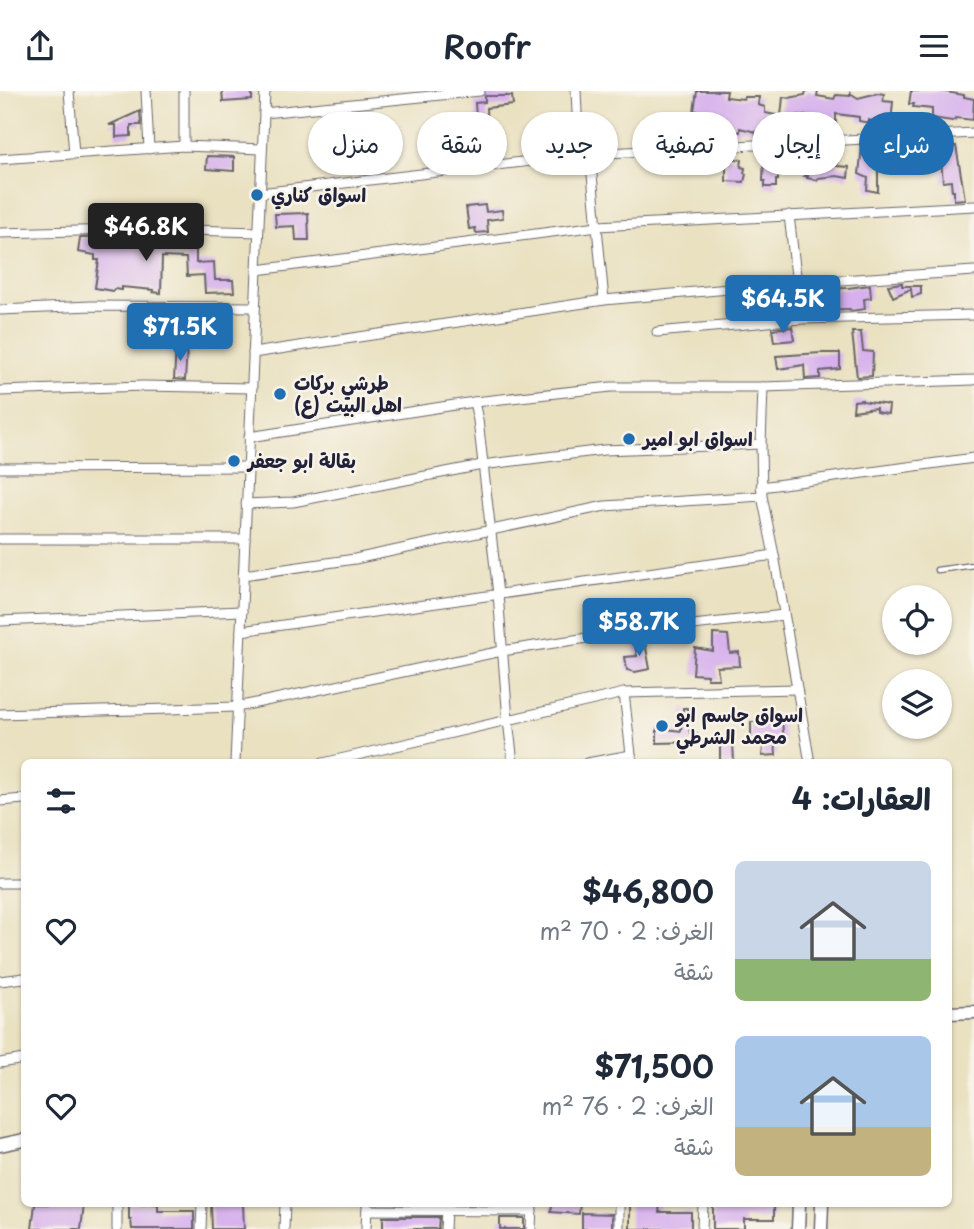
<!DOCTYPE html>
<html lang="ar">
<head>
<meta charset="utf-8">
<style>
	:root { --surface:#fff; --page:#f2f2f3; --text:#1f2937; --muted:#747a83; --accent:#1f6fb2 }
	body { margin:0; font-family:"Playpen Sans","Playpen Sans Arabic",sans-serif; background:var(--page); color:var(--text); direction:rtl; height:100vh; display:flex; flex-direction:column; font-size:26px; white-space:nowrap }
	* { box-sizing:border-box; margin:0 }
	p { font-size:23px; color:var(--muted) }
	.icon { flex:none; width:38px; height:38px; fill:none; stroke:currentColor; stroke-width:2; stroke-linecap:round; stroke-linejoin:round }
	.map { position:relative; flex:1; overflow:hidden; direction:ltr }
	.details { position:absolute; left:21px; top:668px; width:931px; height:448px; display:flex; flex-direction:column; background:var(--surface); border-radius:10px; box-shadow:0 2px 5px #0004; direction:rtl }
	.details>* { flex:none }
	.top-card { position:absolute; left:21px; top:21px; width:933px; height:63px; direction:rtl; display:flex; gap:14px }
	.controls { position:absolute; left:882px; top:494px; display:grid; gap:14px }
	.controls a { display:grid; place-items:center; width:70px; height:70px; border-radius:50%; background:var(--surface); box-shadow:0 2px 5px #0004; font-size:35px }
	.price { position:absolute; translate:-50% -60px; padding:0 16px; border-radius:7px; background:var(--accent); color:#fff; font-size:23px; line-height:46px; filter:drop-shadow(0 2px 4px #0008) }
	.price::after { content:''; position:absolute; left:50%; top:42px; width:21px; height:16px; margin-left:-10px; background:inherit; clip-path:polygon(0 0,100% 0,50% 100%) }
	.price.active { background:#222; color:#fff }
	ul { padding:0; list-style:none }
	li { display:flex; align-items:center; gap:21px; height:175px; padding:0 21px }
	li span { display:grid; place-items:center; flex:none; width:196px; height:140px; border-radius:10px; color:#555 }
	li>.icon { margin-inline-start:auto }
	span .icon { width:84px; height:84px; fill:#fffc; stroke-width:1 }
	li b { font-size:30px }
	h2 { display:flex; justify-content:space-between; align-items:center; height:84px; padding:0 21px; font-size:30px }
	.chip { padding:0 24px; border-radius:32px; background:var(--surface); box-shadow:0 2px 5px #0004; font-size:24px; line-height:63px }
	.chip.active { background:var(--accent); color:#fff }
	header { display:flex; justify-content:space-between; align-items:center; height:91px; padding:0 21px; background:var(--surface); font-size:32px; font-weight:600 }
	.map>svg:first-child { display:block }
	.building { fill:#d7b1ed }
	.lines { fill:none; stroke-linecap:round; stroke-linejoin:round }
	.lane-casing { stroke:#68656a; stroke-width:7 }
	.street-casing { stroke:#68656a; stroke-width:11 }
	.secondary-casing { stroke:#68656a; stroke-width:15 }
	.lane { stroke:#fff; stroke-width:4.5 }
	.street { stroke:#fff; stroke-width:9 }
	.secondary { stroke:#fff; stroke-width:12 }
	.poi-dot { fill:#1f6fb2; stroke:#f7f3e8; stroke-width:2.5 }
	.labels { text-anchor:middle; stroke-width:5; stroke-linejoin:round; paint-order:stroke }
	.poi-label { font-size:19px; font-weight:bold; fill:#22223b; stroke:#f7f3e8; text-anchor:start }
</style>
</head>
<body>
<header><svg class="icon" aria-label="menu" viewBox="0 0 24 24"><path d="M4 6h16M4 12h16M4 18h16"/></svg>Roofr<svg class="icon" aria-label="share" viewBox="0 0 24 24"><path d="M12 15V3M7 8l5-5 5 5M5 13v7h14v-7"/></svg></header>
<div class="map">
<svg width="974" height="1138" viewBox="0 0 974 1138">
	<rect width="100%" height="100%" fill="#f7f3e8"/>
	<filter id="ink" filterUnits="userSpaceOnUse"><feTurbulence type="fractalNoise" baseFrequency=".0143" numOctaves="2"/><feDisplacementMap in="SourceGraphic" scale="14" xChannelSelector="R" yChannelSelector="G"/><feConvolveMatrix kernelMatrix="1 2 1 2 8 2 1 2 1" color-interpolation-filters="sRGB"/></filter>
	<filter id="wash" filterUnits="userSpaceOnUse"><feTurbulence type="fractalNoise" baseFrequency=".00686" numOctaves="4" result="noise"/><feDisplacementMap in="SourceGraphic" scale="28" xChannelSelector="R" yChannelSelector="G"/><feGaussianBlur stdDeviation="1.57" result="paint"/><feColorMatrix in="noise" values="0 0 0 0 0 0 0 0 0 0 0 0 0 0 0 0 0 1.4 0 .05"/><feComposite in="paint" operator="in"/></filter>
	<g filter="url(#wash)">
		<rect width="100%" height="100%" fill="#eae1c1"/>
		<g id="blocks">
			<g class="building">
				<polygon points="222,0 252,0 252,9 223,11"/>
				<polygon points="697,0 727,0 726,6 743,8 744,6 759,6 758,14 765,16 765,22 781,25 783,6 789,7 805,4 806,0 818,0 817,5 834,8 836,4 850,5 850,2 858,7 878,2 884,3 883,10 893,11 891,32 887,32 886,34 869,29 869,32 859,30 859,26 836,23 836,43 834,43 824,40 826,27 798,24 798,44 772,40 771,46 756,44 756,41 740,37 740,41 734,41 734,48 714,48 713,41 697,40 697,20 694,20"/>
				<polygon points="911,0 940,0 964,4 964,6 974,8 973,29 956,27 955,29 952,30 932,27 932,18 913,16 914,13 909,13"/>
				<polygon points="485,5 512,5 513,14 486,17 487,39 477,40 475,12 485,11"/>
				<polygon points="140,20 141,34 131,34 131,45 116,46 116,34 109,34"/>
				<polygon points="862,55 871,55 871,60 878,59 878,101 867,99 868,87 859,83"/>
				<polygon points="956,55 965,108 954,109 954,100 952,100 951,90 943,91 941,69 944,69 944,65 946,65 944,57"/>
				<polygon points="764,60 778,60 778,89 776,89 776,96 765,96 765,90 763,90"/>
				<polygon points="207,65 234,66 234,80 206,78"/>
				<polygon points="726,66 742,69 741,76 745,77 744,82 746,83 744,91 726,90"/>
				<polygon points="826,67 838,67 837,75 849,76 848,87 837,85 818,87 817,89 807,87 808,85 804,85 809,76 811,76 816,73 825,75 824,71 826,71"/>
				<polygon points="485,114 486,121 502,119 503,127 487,129 488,141 476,142 475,137 469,138 466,116"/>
				<polygon points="308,122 309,149 296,149 295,135 276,136 275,123"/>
				<polygon points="148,145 150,147 165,149 165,145 178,146 190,150 196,155 196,172 214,171 215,189 233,189 234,201 205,202 204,184 187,185 186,167 162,166 161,202 153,201 153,199 122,196 122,199 114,198 113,200 95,197 99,169 95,169 95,164 78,161 80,147 111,146 111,148 125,150 126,146"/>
				<polygon points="902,192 902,195 921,195 921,203 912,206 911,198 893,206 888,194"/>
				<polygon points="870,194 871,207 864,208 865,218 851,220 850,218 814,219 815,198 848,197"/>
				<polygon points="792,236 794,249 774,251 772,238"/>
				<polygon points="852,241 861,241 863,260 873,261 872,285 857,286"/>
				<polygon points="176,256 187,257 185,289 174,288"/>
				<polygon points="821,262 840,262 840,278 820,280 820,287 805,288 804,274 778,278 776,265"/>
				<polygon points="862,309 862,310 889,314 888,323 876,321 876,317 853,320 854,310"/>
				<polygon points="713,543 728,544 730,562 739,561 740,575 717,576 719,588 707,588 707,584 693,583 695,557 713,560"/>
				<polygon points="644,546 650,578 635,581 627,579 625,566 637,565 634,548"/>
				<polygon points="683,617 687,617 690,642 697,642 698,651 657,652 657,637 681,640"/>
				<polygon points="751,631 782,631 784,649 775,649 776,664 762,665 763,655 751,655"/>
				<polygon points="720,650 733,650 734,672 720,672"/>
				<polygon points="35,1113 84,1113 81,1138 32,1138"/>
				<polygon points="158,1113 158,1120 194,1120 194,1138 132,1138 131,1129 129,1129 129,1114"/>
				<polygon points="211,1113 243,1113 244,1138 212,1138"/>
				<polygon points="552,1113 580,1113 579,1123 551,1121"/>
				<polygon points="630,1113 660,1113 659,1121 691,1121 691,1138 630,1138"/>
				<polygon points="713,1113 774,1113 774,1128 744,1128 744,1138 713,1138"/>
				<polygon points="582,1122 612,1123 612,1138 582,1138"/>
				<polygon points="383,1126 439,1126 438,1138 383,1138"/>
				<rect x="500" y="1127" width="24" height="11"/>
			</g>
		</g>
	</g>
	<g filter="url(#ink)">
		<use href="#blocks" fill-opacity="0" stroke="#68656a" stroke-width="2"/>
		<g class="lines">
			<defs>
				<polyline id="lane" points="937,479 974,474"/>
				<g id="street">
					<polyline points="69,0 74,63"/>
					<polyline points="146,0 149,58"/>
					<polyline points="184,0 184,55"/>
					<polyline points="576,0 579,64"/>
					<polyline points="264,22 480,0"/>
					<polyline points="590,63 604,209"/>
					<polyline points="0,68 184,55 262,58"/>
					<polyline points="260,102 590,63 974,42"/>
					<polyline points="789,124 801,228"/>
					<polyline points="0,142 156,138 258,141"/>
					<polyline points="257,179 598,135 974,115"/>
					<polyline points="0,219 91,215 255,216"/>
					<polyline points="657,241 801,228 974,224"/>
					<polyline points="253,262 604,209 797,192 974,180"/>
					<polyline points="763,296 761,353 762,405 774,464 810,672"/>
					<polyline points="0,300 143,295 252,297"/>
					<polyline points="474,311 611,296 763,296 974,289"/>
					<polyline points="249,346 474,311 478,329 498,503 508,629 513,672"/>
					<polyline points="0,377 248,376"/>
					<polyline points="761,396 974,367"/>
					<polyline points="246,413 293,411 482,374 604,359 761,353"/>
					<polyline points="0,448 245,448"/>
					<polyline points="243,484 355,468 605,415 762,405"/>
					<polyline points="0,530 242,520"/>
					<polyline points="241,540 774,464"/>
					<polyline points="624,602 797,598"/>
					<polyline points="0,623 237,616 502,560 620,542 784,524"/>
					<polyline points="235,672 265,0"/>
					<polyline points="323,672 624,602 632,672"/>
					<polyline points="587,672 631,664"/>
					<polyline points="0,710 24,708"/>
					<polyline points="0,792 24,792"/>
					<polyline points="0,890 24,887"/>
					<polyline points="0,972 24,968"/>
					<polyline points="367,1119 532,1120"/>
					<polyline points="117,1138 117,1113"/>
					<polyline points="201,1138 202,1113"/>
					<polyline points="284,1138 285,1113"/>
					<polyline points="366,1138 367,1115"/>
					<polyline points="445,1138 446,1119"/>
					<polyline points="531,1138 532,1113"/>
					<polyline points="619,1138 619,1113"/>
					<polyline points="702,1138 703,1113"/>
				</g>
				<g id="secondary">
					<polyline points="948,922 974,921"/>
					<polyline points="0,1054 24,1049"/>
					<polyline points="798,1138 799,1113"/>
					<polyline points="821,1138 822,1113"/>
				</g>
			</defs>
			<use href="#lane" class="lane-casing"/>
			<use href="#street" class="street-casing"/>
			<use href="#secondary" class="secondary-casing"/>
			<use href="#lane" class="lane"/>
			<use href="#street" class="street"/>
			<use href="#secondary" class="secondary"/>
		</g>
	</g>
	<g class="poi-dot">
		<circle cx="257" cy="104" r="7"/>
		<circle cx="280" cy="303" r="7"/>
		<circle cx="629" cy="348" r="7"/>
		<circle cx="234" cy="370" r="7"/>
		<circle cx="662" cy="635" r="7"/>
	</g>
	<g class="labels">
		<g class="poi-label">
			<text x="271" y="111">اسواق كناري</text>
			<text x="294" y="299">طرشي بركات<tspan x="294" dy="22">اهل البيت (ع)</tspan></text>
			<text x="643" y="355">اسواق ابو امير</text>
			<text x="248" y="377">بقالة ابو جعفر</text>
			<text x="676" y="631">اسواق جاسم ابو<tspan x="676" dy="22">محمد الشرطي</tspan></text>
		</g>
	</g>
</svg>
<div class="controls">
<a><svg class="icon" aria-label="locate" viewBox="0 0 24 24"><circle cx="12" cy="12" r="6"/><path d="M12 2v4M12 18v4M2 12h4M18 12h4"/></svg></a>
<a><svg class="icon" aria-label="layers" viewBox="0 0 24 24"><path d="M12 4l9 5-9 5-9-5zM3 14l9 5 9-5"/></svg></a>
</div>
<b class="price active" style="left:146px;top:172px">$46.8K</b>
<b class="price" style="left:783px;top:244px">$64.5K</b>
<b class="price" style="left:180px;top:272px">$71.5K</b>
<b class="price" style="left:639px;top:567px">$58.7K</b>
<div class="top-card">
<a class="chip active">شراء</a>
<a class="chip">إيجار</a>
<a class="chip">تصفية</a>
<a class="chip">جديد</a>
<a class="chip">شقة</a>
<a class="chip">منزل</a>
</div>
<section class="details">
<h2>العقارات: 4<svg class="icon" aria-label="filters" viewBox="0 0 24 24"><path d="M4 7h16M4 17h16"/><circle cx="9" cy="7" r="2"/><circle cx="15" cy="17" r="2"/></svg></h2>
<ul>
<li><span style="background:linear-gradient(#c9d6e8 70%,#8fb573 0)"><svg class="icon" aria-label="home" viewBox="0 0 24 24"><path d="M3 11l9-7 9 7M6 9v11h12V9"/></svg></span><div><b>$46,800</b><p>الغرف: 2 · 70 m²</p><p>شقة</p></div><svg class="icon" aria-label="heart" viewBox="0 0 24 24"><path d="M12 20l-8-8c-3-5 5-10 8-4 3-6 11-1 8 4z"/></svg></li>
<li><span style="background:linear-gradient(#a9c7e8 65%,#c2b280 0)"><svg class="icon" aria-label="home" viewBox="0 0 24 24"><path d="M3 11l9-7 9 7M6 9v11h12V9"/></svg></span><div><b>$71,500</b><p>الغرف: 2 · 76 m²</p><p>شقة</p></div><svg class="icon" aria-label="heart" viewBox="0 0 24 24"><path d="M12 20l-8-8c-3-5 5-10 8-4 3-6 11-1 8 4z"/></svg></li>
</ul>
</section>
</div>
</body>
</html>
